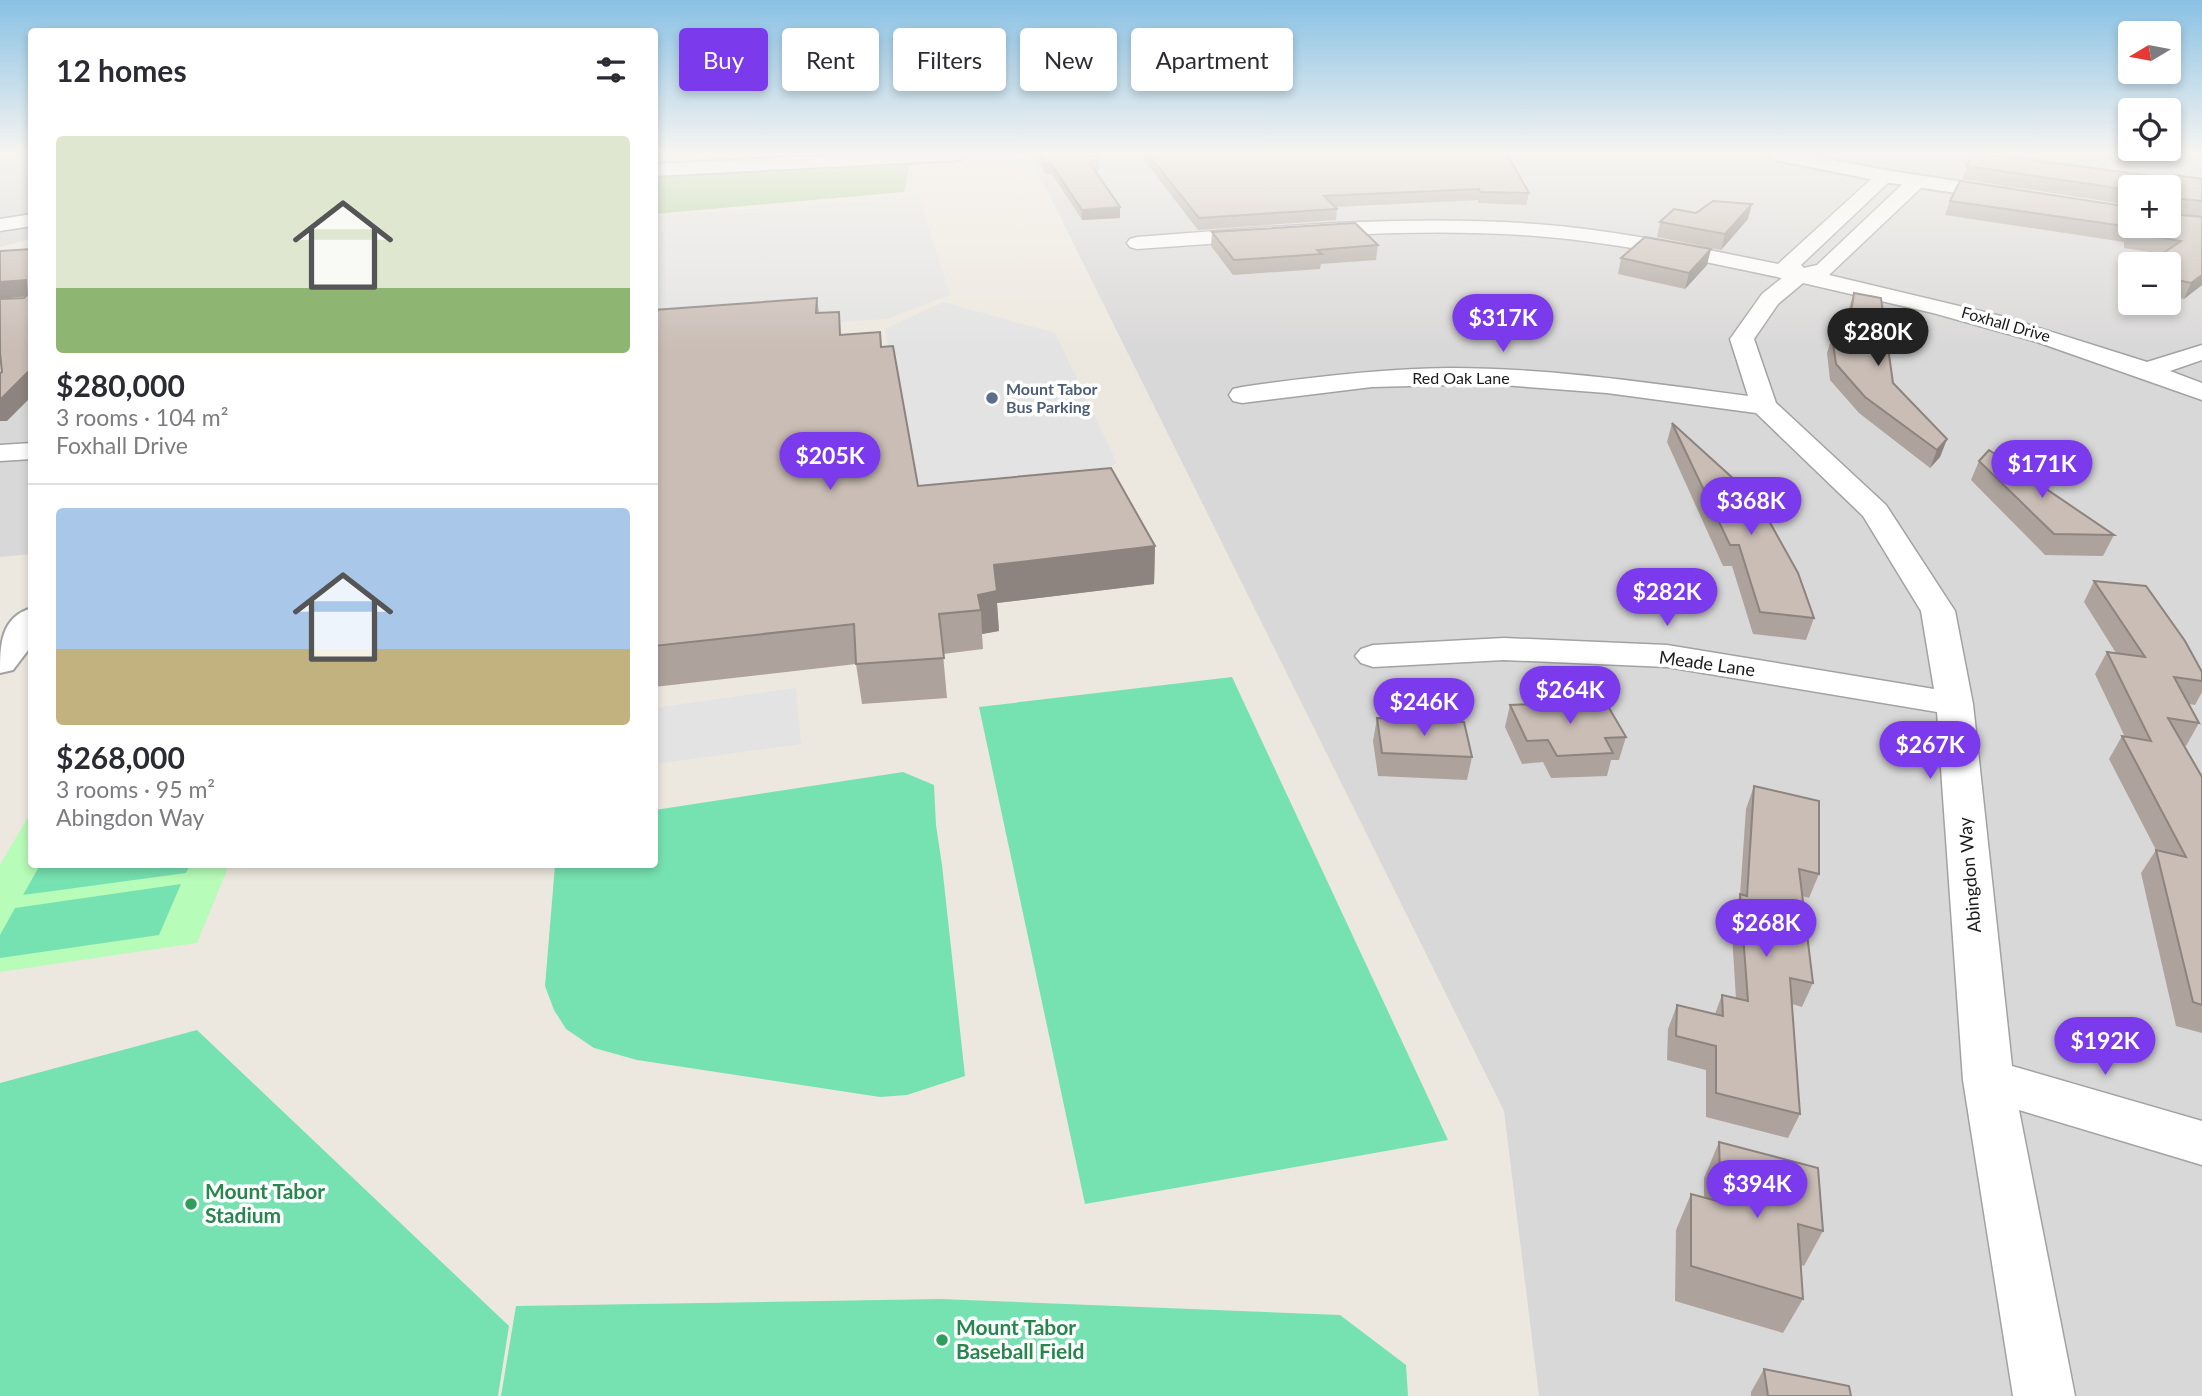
<!DOCTYPE html>
<html lang="en">
<head>
<meta charset="utf-8">
<style>
	:root { --surface:#fff; --page:#f2f2f3; --text:#2b2b33; --muted:#7c7c81; --line:#e1e1e2; --accent:#7c3aed }
	body { margin:0; font-family:Lato,sans-serif; background:var(--page); color:var(--text); height:100vh; display:flex; flex-direction:column; font-size:26px; white-space:nowrap }
	* { box-sizing:border-box; margin:0 }
	p { font-size:23px; color:var(--muted) }
	.icon { flex:none; width:38px; height:38px; fill:none; stroke:currentColor; stroke-width:2; stroke-linecap:round; stroke-linejoin:round }
	.map { position:relative; flex:1; overflow:hidden }
	.sheet { position:absolute; left:28px; top:28px; width:630px; height:840px; display:flex; flex-direction:column; background:var(--surface); border-radius:7px; box-shadow:0 4px 10px #0003 }
	.sheet>* { flex:none }
	.top-card { position:absolute; left:679px; top:28px; width:665px; height:63px; display:flex; gap:14px }
	.needle { width:46px; rotate:260deg }
	.buttons { position:absolute; left:2118px; top:21px; display:grid; gap:14px }
	.buttons a { display:grid; place-items:center; width:63px; height:63px; border-radius:7px; background:var(--surface); box-shadow:0 4px 10px #0003; font-size:35px }
	.price { position:absolute; translate:-50% -60px; padding:0 16px; border-radius:24px; background:var(--accent); color:#fff; font-size:23px; line-height:46px; filter:drop-shadow(0 2px 4px #0008) }
	.price::after { content:''; position:absolute; left:50%; top:42px; width:21px; height:16px; margin-left:-10px; background:inherit; clip-path:polygon(0 0,100% 0,50% 100%) }
	.price.selected { background:#222; color:#fff }
	ul { padding:0; list-style:none }
	li { display:grid; align-content:center; gap:14px; height:371px; padding:0 28px }
	li+li { border-top:2px solid var(--line) }
	li span { display:grid; place-items:center; height:217px; border-radius:7px; color:#555 }
	li>.icon { margin-inline-start:auto }
	span .icon { width:126px; height:126px; fill:#fffc; stroke-width:1 }
	li b { font-size:30px }
	h2 { display:flex; justify-content:space-between; align-items:center; height:84px; padding:0 28px; font-size:30px }
	.chip { padding:0 24px; border-radius:7px; background:var(--surface); box-shadow:0 4px 10px #0003; font-size:24px; line-height:63px }
	.chip.selected { background:var(--accent); color:#fff }
	.map>svg:first-child { display:block }
	.residential { fill:#d9d8d8; fill-rule:evenodd }
	.forest { fill:#a8cf91 }
	.park { fill:#b7fcb8 }
	.pitch { fill:#77e2b1 }
	.parking { fill:#e3e3e3 }
	.lines { fill:none; stroke-linecap:round; stroke-linejoin:round }
	.minor-casing { stroke:#a2a2a2; stroke-width:3 }
	.tertiary-casing { stroke:#a2a2a2; stroke-width:4 }
	.minor { fill:#fff; fill-rule:evenodd }
	.tertiary { fill:#fff; fill-rule:evenodd }
	.wall { fill:#ada39c }
	.shaded-wall { fill:#8d847f }
	.building { fill:#c9bdb5; stroke:#8d847f; stroke-width:2 }
	.service-dot { fill:#5c6f8a; stroke:#fff; stroke-width:2.5 }
	.leisure-dot { fill:#2e9e5b; stroke:#fff; stroke-width:2.5 }
	.labels { text-anchor:middle; stroke-width:7; stroke-linejoin:round; paint-order:stroke }
	.far-street-label { font-size:16px; fill:#1b1b1b; stroke:#fff }
	.far-service-label { font-size:16px; font-weight:bold; fill:#4e5e75; stroke:#fff; text-anchor:start }
	.street-label { font-size:18px; fill:#1b1b1b; stroke:#fff }
	.near-leisure-label { font-size:21px; font-weight:bold; fill:#27864d; stroke:#fff; text-anchor:start }
</style>
</head>
<body>
<div class="map">
<svg width="2202" height="1396" viewBox="0 0 2202 1396">
	<rect width="100%" height="100%" fill="#ede8df"/>
	<g class="residential">
		<polygon points="0,154 31,154 31,239 0,247"/>
		<path d="M1063,154H1801L2038,200L2130,226H2168L2202,220V1396H1539L1504,1111L1030,156ZM2130,264H2168V303H2130Z"/>
		<polygon points="1814,154 2202,154 2202,218 2168,212 2168,187 2130,187 2130,207 1874,167"/>
		<polygon points="31,359 31,554 0,557 0,360"/>
	</g>
	<polygon class="forest" points="910,162 904,192 655,214 654,174"/>
	<polygon class="park" points="31,812 32,864 229,865 197,943 0,972 0,865"/>
	<g class="pitch">
		<polygon points="1232,677 1448,1140 1085,1204 979,707"/>
		<polygon points="903,772 934,785 936,825 942,865 965,1076 907,1095 880,1097 637,1060 594,1048 566,1029 554,1010 545,986 555,865 654,864 655,810"/>
		<polygon points="40,865 40,864 190,865 186,873 23,895"/>
		<polygon points="181,884 159,935 0,958 0,935 15,908"/>
		<polygon points="197,1030 509,1326 498,1396 0,1396 0,1083"/>
		<polygon points="940,1299 1340,1315 1406,1365 1408,1396 501,1396 516,1306"/>
	</g>
	<g class="parking">
		<polygon points="919,197 950,295 887,319 655,335 655,216"/>
		<polygon points="943,302 1055,333 1117,463 1049,499 969,508 915,484 885,329"/>
		<polygon points="796,688 801,744 655,764 655,708"/>
	</g>
	<g class="lines">
		<defs>
			<g id="minor">
				<path d="M1885,170L1894,176L1891,180L1801,265L1804,268L1817,265L1910,177H1924L1926,181L1924,185L1829,275L2001,316L2147,362L2202,345V360L2170,371L2202,383V400L2037,342L1933,313L1803,283L1778,304L1754,339L1776,403L1886,505L1955,611L1973,704L2012,1066L2202,1121V1165L2019,1110L2075,1396H2013L1963,1080L1937,712L1667,667L1504,660L1373,667L1361,663L1355,656L1361,649L1373,645L1504,638L1667,645L1934,689L1921,611L1863,516L1756,413L1607,393L1489,384L1372,387L1242,403L1233,401L1229,395L1233,389L1242,387C1311,377 1380,369 1450,368C1550,368 1649,383 1748,396L1730,339L1762,294L1782,278C1700,261 1618,242 1535,236C1402,226 1270,240 1137,249L1130,247L1127,243L1130,239L1137,237C1270,227 1403,214 1536,224C1618,230 1698,248 1778,264L1879,172Z"/>
				<polygon points="32,214 32,226 0,231 0,219"/>
				<polygon points="32,443 32,459 0,461 0,445"/>
			</g>
			<g id="tertiary">
				<polygon points="862,154 969,154 960,160 654,176 654,164"/>
				<polygon points="1767,154 1802,154 1885,170 2008,189 2015,191 2018,195 2015,199 2008,201 1885,182 1776,160"/>
				<path d="M32,608V645L13,670L0,673C0,646 0,617 32,608Z"/>
			</g>
		</defs>
		<use href="#minor" class="minor-casing"/>
		<use href="#tertiary" class="tertiary-casing"/>
		<use href="#minor" class="minor"/>
		<use href="#tertiary" class="tertiary"/>
	</g>
	<g class="wall">
		<polygon points="1035,154 1095,154 1099,161 1099,171 1095,171 1120,207 1120,218 1082,220 1052,174 1045,174"/>
		<polygon points="1145,154 1507,154 1529,193 1526,205 1478,203 1478,200 1335,207 1337,209 1336,220 1198,230 1145,161"/>
		<polygon points="1967,166 2173,179 2175,175 2202,179 2202,217 2172,213 2202,285 2184,299 2168,295 2168,264 2162,254 2124,248 2124,242 1945,215 1950,201 2130,226 2168,187 2130,187 2130,205 1962,179"/>
		<polygon points="1696,213 1748,219 1721,250 1657,237 1660,222"/>
		<polygon points="1212,232 1378,245 1376,260 1321,264 1320,269 1233,275 1211,246"/>
		<polygon points="1621,258 1707,265 1685,289 1618,274"/>
		<polygon points="1854,293 1893,383 1947,439 1940,457 1930,468 1859,413 1830,380 1827,353 1832,337 1845,338 1849,308"/>
		<polygon points="817,298 819,313 842,335 881,347 918,486 1155,546 1154,584 997,603 999,631 982,634 983,649 943,654 947,698 862,704 856,664 654,687 654,310"/>
		<polygon points="1672,423 1814,618 1806,640 1753,634 1732,566 1723,566 1667,442"/>
		<polygon points="1979,461 2114,535 2103,556 2045,555 1971,480"/>
		<polygon points="2094,581 2202,672 2202,692 2195,705 2189,704 2199,723 2186,746 2184,745 2202,777 2202,1033 2176,1026 2141,873 2156,850 2109,759 2122,736 2125,737 2095,674 2107,652 2116,653 2084,602"/>
		<polygon points="1510,705 1626,737 1619,760 1611,760 1607,776 1551,778 1543,762 1522,764 1505,727"/>
		<polygon points="1377,718 1472,757 1467,780 1378,776 1373,741"/>
		<polygon points="1754,786 1819,874 1809,898 1802,896 1813,983 1802,1007 1792,1004 1800,1114 1788,1138 1706,1117 1706,1070 1667,1060 1668,1029 1677,1005 1715,1014 1722,995 1736,999 1731,918 1740,895 1746,809"/>
		<polygon points="1719,1142 1823,1231 1804,1266 1801,1265 1803,1299 1783,1333 1675,1301 1676,1230 1691,1194 1704,1198 1704,1178"/>
		<polygon points="1764,1369 1851,1396 1751,1396 1751,1392"/>
	</g>
	<g class="shaded-wall">
		<polygon points="1752,204 1748,219 1721,250 1725,234"/>
		<polygon points="1120,207 1120,218 1082,220 1082,210"/>
		<polygon points="1711,249 1707,265 1685,289 1689,273"/>
		<polygon points="2202,275 2202,285 2184,299 2191,283"/>
		<polygon points="26,280 32,296 0,299 0,282"/>
		<polygon points="32,368 32,396 7,421 0,421 0,400"/>
		<polygon points="1947,439 1940,457 1930,468 1937,450"/>
		<polygon points="1155,546 1154,584 997,603 999,631 982,634 981,610 978,595 994,565"/>
	</g>
	<g class="building">
		<polygon points="1039,154 1095,154 1099,161 1089,162 1120,207 1082,210 1051,164 1045,164"/>
		<polygon points="1148,154 1507,154 1529,193 1480,192 1479,189 1324,196 1337,209 1199,218"/>
		<polygon points="1973,154 1990,154 2174,179 2175,175 2202,179 2202,201 2173,198 2170,211 2172,214 2202,217 2202,275 2191,283 2168,278 2168,264 2147,264 2181,241 2130,233 2131,227 1950,201 1960,181 2130,207 2130,226 2168,226 2168,187 2130,187 2130,190 1967,166"/>
		<polygon points="1713,201 1752,204 1725,234 1660,222 1674,209 1696,213"/>
		<polygon points="1355,223 1378,245 1317,250 1322,254 1234,260 1212,232"/>
		<polygon points="1645,237 1711,249 1689,273 1621,258"/>
		<polygon points="32,249 32,368 0,400 0,373 2,372 0,353 0,299 24,298 27,295 26,280 0,282 0,251"/>
		<polygon points="1854,293 1881,298 1893,383 1947,439 1937,450 1865,397 1836,364 1832,337 1847,338"/>
		<polygon points="817,298 816,313 839,312 840,335 880,332 881,347 893,346 918,486 1111,468 1155,546 994,565 997,591 978,595 981,610 939,614 944,658 856,664 854,624 654,646 654,310"/>
		<polygon points="1672,423 1758,501 1798,573 1814,618 1760,612 1739,545 1730,545"/>
		<polygon points="1989,450 2114,535 2054,534 1979,461"/>
		<polygon points="2094,581 2146,586 2185,641 2202,672 2202,681 2174,677 2199,723 2168,718 2202,777 2202,1005 2193,1002 2156,850 2186,857 2122,736 2151,741 2107,652 2145,657"/>
		<polygon points="1605,701 1626,737 1605,738 1613,753 1557,756 1548,740 1527,741 1510,705"/>
		<polygon points="1377,718 1464,722 1472,757 1382,753"/>
		<polygon points="1754,786 1819,801 1819,874 1799,869 1813,983 1790,978 1800,1114 1716,1093 1716,1046 1676,1036 1677,1005 1723,1016 1722,995 1748,1001 1740,894 1747,896"/>
		<polygon points="1719,1142 1818,1168 1823,1231 1798,1224 1803,1299 1691,1266 1691,1194 1721,1202"/>
		<polygon points="1764,1369 1849,1386 1851,1396 1768,1396"/>
	</g>
	<linearGradient id="sky" x2="0" y2="1"><stop stop-color="#89c1e4"/><stop offset="0.44" stop-color="#f7f5f1"/><stop offset="1" stop-color="#f7f5f1" stop-opacity="0"/></linearGradient>
	<rect width="2202" height="349" fill="url(#sky)"/>
	<circle class="service-dot" cx="992" cy="398" r="7"/>
	<g class="leisure-dot">
		<circle cx="191" cy="1204" r="7"/>
		<circle cx="942" cy="1340" r="7"/>
	</g>
	<g class="labels">
		<g class="far-street-label">
			<text transform="translate(2006 324) rotate(16)" y="6">Foxhall Drive</text>
			<text x="1461" y="384">Red Oak Lane</text>
		</g>
		<g class="far-service-label">
			<text x="1006" y="395">Mount Tabor<tspan x="1006" dy="18">Bus Parking</tspan></text>
		</g>
		<g class="street-label">
			<text transform="translate(1707 664) rotate(8)" y="6">Meade Lane</text>
			<text transform="translate(1970 875) rotate(-95)" y="6">Abingdon Way</text>
		</g>
		<g class="near-leisure-label">
			<text x="205" y="1199">Mount Tabor<tspan x="205" dy="24">Stadium</tspan></text>
			<text x="956" y="1335">Mount Tabor<tspan x="956" dy="24">Baseball Field</tspan></text>
		</g>
	</g>
</svg>
<div class="buttons">
<a><svg class="needle" viewBox="-14 -14 28 28"><path d="M0-13l5 13h-10z" fill="#e53935"/><path d="M0 13l5-13h-10z" fill="#7c7c81"/></svg></a>
<a><svg class="icon" aria-label="locate" viewBox="0 0 24 24"><circle cx="12" cy="12" r="6"/><path d="M12 2v4M12 18v4M2 12h4M18 12h4"/></svg></a>
<a>+</a>
<a>−</a>
</div>
<b class="price" style="left:1503px;top:354px">$317K</b>
<b class="price selected" style="left:1878px;top:368px">$280K</b>
<b class="price" style="left:830px;top:492px">$205K</b>
<b class="price" style="left:2042px;top:500px">$171K</b>
<b class="price" style="left:1751px;top:537px">$368K</b>
<b class="price" style="left:1667px;top:628px">$282K</b>
<b class="price" style="left:1570px;top:726px">$264K</b>
<b class="price" style="left:1424px;top:738px">$246K</b>
<b class="price" style="left:1930px;top:781px">$267K</b>
<b class="price" style="left:1766px;top:959px">$268K</b>
<b class="price" style="left:2105px;top:1077px">$192K</b>
<b class="price" style="left:1757px;top:1220px">$394K</b>
<div class="top-card">
<a class="chip selected">Buy</a>
<a class="chip">Rent</a>
<a class="chip">Filters</a>
<a class="chip">New</a>
<a class="chip">Apartment</a>
</div>
<section class="sheet">
<h2>12 homes<svg class="icon" aria-label="filters" viewBox="0 0 24 24"><path d="M4 7h16M4 17h16"/><circle cx="9" cy="7" r="2"/><circle cx="15" cy="17" r="2"/></svg></h2>
<ul>
<li><span style="background:linear-gradient(#dfe7d0 70%,#8fb573 0)"><svg class="icon" aria-label="home" viewBox="0 0 24 24"><path d="M3 11l9-7 9 7M6 9v11h12V9"/></svg></span><div><b>$280,000</b><p>3 rooms · 104 m²</p><p>Foxhall Drive</p></div></li>
<li><span style="background:linear-gradient(#a9c7e8 65%,#c2b280 0)"><svg class="icon" aria-label="home" viewBox="0 0 24 24"><path d="M3 11l9-7 9 7M6 9v11h12V9"/></svg></span><div><b>$268,000</b><p>3 rooms · 95 m²</p><p>Abingdon Way</p></div></li>
</ul>
</section>
</div>
</body>
</html>
